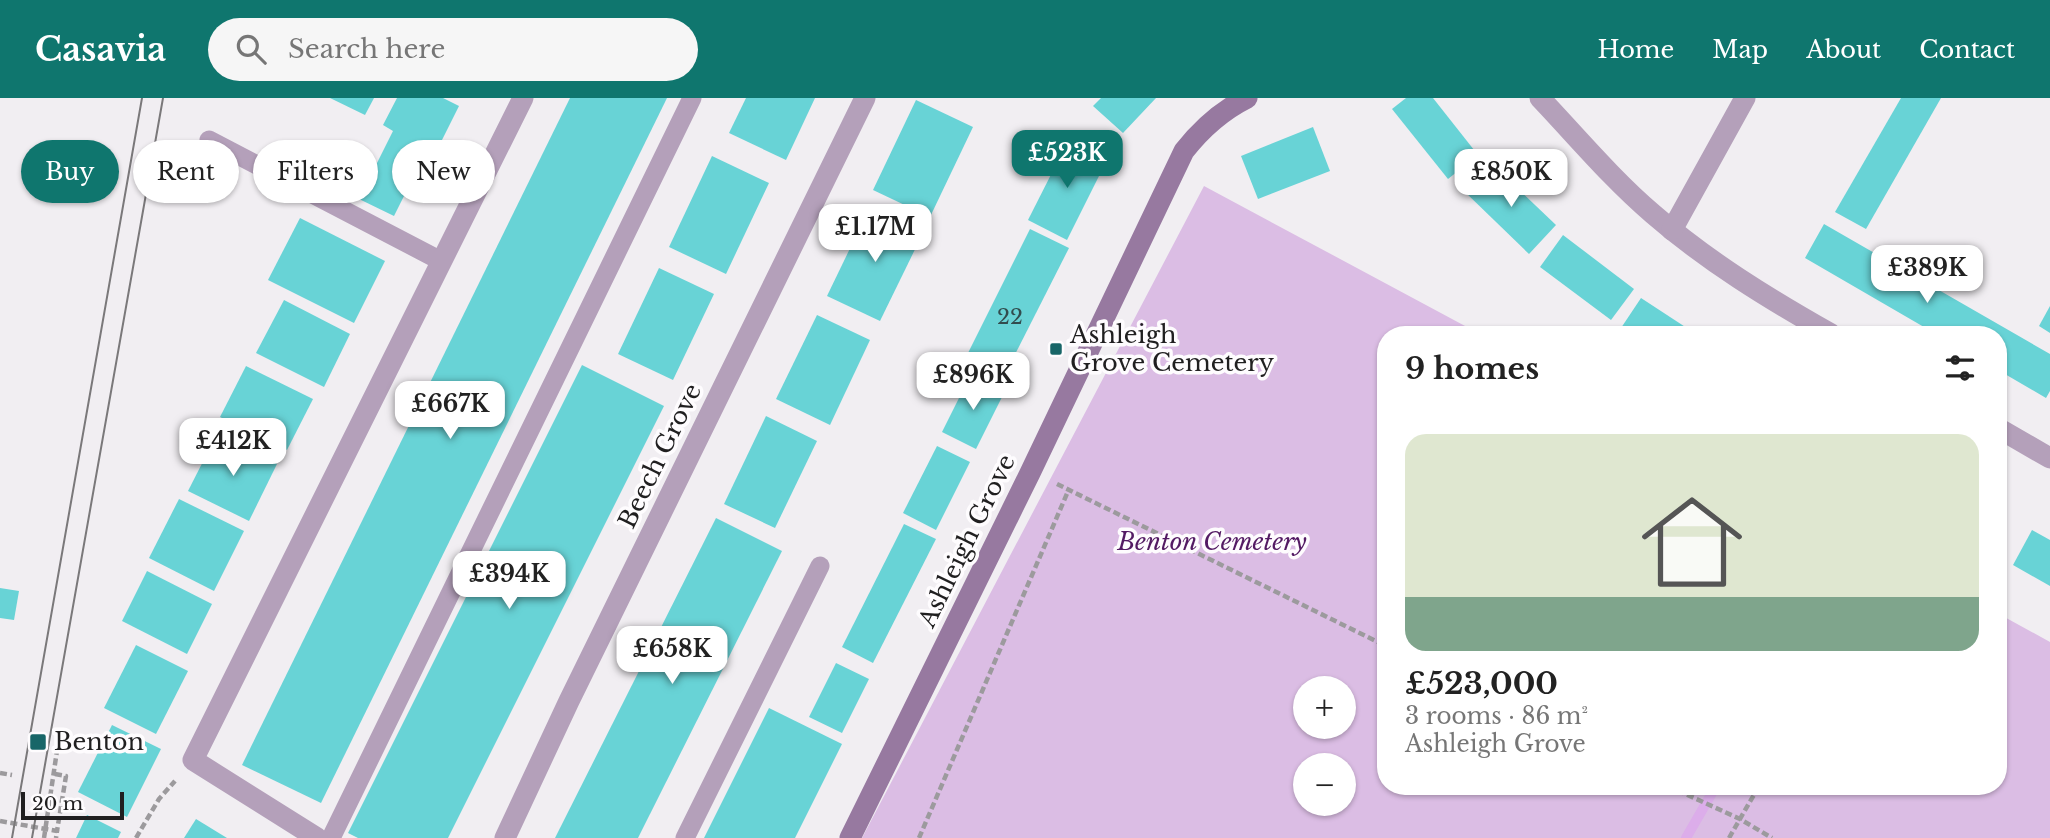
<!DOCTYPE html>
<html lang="en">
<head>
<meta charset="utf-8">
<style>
	:root { --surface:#fff; --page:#f6f6f6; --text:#222; --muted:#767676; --line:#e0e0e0; --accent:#0f766e }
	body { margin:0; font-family:"Libre Baskerville",serif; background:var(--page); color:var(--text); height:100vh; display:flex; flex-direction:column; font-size:26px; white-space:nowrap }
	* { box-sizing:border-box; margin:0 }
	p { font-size:23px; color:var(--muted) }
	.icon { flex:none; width:38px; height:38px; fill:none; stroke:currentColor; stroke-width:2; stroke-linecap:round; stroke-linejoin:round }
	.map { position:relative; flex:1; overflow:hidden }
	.drawer { position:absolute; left:1377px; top:228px; width:630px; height:469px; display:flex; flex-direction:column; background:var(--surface); border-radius:28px; box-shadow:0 2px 5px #0004 }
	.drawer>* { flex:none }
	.guide { position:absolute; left:21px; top:42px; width:665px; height:63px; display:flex; gap:14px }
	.fabs { position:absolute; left:1293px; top:578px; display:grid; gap:14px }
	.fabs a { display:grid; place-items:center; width:63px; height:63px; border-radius:50%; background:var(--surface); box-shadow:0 2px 5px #0004; font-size:35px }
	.scale { position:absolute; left:21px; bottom:18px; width:103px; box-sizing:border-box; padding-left:7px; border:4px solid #201f20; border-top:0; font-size:19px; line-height:24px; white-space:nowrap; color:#201f20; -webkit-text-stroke:5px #fefcfe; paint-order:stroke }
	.price { position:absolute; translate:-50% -60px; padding:0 16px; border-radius:14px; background:#fff; color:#222; font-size:23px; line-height:46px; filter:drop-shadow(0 2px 4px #0008) }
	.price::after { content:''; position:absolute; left:50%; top:42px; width:21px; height:16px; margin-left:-10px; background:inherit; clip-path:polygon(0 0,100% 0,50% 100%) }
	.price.active { background:var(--accent); color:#fff }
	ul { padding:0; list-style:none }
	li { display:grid; align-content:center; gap:14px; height:371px; padding:0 28px }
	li+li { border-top:2px solid var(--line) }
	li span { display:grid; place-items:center; height:217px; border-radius:21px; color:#555 }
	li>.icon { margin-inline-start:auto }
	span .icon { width:126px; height:126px; fill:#fffc; stroke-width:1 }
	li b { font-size:30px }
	h2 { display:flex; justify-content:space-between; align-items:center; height:84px; padding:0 28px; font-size:30px }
	.tag { padding:0 24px; border-radius:32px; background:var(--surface); box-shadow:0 2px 5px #0004; font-size:24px; line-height:63px }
	.tag.active { background:var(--accent); color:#fff }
	header { display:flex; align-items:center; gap:42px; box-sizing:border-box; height:98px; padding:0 35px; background:var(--accent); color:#fff }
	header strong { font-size:33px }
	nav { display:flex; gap:38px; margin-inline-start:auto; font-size:24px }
	.search { width:490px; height:63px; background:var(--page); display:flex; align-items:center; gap:18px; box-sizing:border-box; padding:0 24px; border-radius:38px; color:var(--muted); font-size:26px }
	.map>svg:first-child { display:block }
	.green { fill:#dbbde4; fill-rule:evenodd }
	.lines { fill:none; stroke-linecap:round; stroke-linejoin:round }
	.stream { stroke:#dcadea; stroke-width:10 }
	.building { fill:#68d3d6 }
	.path { stroke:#9c9a9d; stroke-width:4.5; stroke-dasharray:7 3.5; stroke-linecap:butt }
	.lane { stroke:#b4a0ba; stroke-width:19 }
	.street { stroke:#b4a0ba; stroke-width:21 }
	.secondary { stroke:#9779a0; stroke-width:21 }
	.tram { stroke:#7a787a; stroke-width:2 }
	.poi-dot { fill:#186668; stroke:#fefcfe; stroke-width:2.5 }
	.labels { text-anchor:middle; stroke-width:7; stroke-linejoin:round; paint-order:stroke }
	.number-label { font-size:21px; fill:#324c4e }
	.poi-label { font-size:24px; fill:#201f20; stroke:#fefcfe; text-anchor:start }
	.street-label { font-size:24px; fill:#201f20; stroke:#fefcfe }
	.park-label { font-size:24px; font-style:italic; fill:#531a63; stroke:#fefcfe }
</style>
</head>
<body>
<header>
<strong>Casavia</strong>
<div class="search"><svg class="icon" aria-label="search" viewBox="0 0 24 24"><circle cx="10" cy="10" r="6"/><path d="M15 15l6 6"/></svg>Search here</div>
<nav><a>Home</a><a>Map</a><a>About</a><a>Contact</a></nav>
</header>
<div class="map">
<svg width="2050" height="740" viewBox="0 0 2050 740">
	<rect width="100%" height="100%" fill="#f1eef2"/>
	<path class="green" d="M1204,88L1480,236H1386V688H1998L1999,516L2050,544V740H862ZM1306,590H1344V628H1306ZM1306,667H1344V705H1306Z"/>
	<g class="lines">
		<polyline class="stream" points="1686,740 1716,688"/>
	</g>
	<g class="building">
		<polygon points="330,0 374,0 365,17"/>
		<polygon points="397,0 443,0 459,8 436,54 428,50 394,118 359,101 393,33 383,27"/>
		<polygon points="570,0 667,0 321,705 242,667"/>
		<polygon points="746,0 815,0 786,62 729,35"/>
		<polygon points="1101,0 1156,0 1123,35 1093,8"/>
		<polygon points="1406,0 1433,0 1478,57 1448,81 1392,11"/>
		<polygon points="1901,0 1941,0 1866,131 1835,114"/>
		<polygon points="916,2 973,29 930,119 873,92"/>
		<polygon points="1313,29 1330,73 1258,101 1241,58"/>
		<polygon points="1068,43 1107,62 1067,142 1028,122"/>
		<polygon points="712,58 769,85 726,176 669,149"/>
		<polygon points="1492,66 1556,127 1529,156 1465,94"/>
		<polygon points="870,109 923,135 880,223 827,198"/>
		<polygon points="300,120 385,163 354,225 268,182"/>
		<polygon points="1824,126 2050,256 2050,293 2046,300 1998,272 1998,236 1936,236 1805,160"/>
		<polygon points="1030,131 1069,150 1003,280 965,261"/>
		<polygon points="1563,137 1634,191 1611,222 1540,169"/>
		<polygon points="659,170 714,196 673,282 618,256"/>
		<polygon points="1641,200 1696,236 1624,236 1619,233"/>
		<polygon points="284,202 350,236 324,289 256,255"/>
		<polygon points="2050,208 2050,235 2039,228"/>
		<polygon points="817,217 870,242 830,327 776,301"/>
		<polygon points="582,267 664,308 448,740 358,740 348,735"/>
		<polygon points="246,268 313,301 287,352 220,319"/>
		<polygon points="970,278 1004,295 976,351 942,334"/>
		<polygon points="766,318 817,343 775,430 724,406"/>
		<polygon points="217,336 277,366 249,423 188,393"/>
		<polygon points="937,348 970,364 936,432 903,415"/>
		<polygon points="179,401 244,433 214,493 149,460"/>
		<polygon points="716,420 782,453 638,740 555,740"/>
		<polygon points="904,426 936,441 873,565 842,549"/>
		<polygon points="2032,432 2050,442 2050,488 2013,467"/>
		<polygon points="147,473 212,506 187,556 122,523"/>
		<polygon points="0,490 19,493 14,522 0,520"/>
		<polygon points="136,547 188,573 156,636 104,610"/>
		<polygon points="836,565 869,581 842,635 809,619"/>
		<polygon points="769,610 842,646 795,740 704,740"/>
		<polygon points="112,627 161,651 127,719 78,694"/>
		<polygon points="87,717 121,734 118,740 76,740"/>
		<polygon points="196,721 227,740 184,740"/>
	</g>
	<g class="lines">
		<g class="path">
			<polyline points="1057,386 1386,548"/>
			<polyline points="0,675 12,677"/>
			<polyline points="55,676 66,678 57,733"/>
			<polyline points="1668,688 1740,721 1772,740"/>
			<polyline points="0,723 57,733 56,740"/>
			<polyline points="44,740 58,646"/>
			<polyline points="136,740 159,701 175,683"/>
			<polyline points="919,740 1069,391"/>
			<polyline points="1729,740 1759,688"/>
		</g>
		<g class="lane">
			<polyline points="209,42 441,163"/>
			<polyline points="331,740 692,0"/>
			<polyline points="685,740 820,468"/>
		</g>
		<g class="street">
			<path d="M1540,0C1577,39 1612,81 1653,116C1707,163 1769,201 1831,236"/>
			<polyline points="1672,132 1745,0"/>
			<polyline points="1998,330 2050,360"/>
			<polyline points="317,740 193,662 523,0"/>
			<polyline points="505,740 569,603 865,0"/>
		</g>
		<path class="secondary" d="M850,740L1030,375L1184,53C1202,30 1221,13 1247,0"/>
		<g class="tram">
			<polyline points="12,740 142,0"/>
			<polyline points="32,740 163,0"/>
		</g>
	</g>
	<g class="poi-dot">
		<rect x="1049" y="244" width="14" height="14" rx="3.5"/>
		<rect x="29" y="635" width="18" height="18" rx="3.5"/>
	</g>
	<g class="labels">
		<g class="number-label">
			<text x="1010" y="226">22</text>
		</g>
		<g class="poi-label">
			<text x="1070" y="245">Ashleigh<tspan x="1070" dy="28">Grove Cemetery</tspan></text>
			<text x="54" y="652">Benton</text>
		</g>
		<g class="street-label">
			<text transform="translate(660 358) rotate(-64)" y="8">Beech Grove</text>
			<text transform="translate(967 443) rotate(-64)" y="8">Ashleigh Grove</text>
		</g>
		<g class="park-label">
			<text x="1212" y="452">Benton Cemetery</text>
		</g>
	</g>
</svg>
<div class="fabs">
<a>+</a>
<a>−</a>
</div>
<div class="scale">20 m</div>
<b class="price active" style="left:1067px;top:92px">£523K</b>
<b class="price" style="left:1511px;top:111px">£850K</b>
<b class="price" style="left:875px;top:166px">£1.17M</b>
<b class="price" style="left:1927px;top:207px">£389K</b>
<b class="price" style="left:973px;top:314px">£896K</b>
<b class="price" style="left:450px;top:343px">£667K</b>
<b class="price" style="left:233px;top:380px">£412K</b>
<b class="price" style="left:509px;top:513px">£394K</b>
<b class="price" style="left:672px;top:588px">£658K</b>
<div class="guide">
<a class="tag active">Buy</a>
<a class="tag">Rent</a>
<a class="tag">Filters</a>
<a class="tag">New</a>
</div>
<section class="drawer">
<h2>9 homes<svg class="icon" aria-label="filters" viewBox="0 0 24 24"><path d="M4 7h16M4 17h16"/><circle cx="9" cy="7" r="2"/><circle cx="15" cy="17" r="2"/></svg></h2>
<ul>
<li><span style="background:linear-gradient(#dfe7d0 75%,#7fa58c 0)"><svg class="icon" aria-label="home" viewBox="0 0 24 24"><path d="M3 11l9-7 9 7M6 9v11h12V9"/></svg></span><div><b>£523,000</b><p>3 rooms · 86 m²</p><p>Ashleigh Grove</p></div></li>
</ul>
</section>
</div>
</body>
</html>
